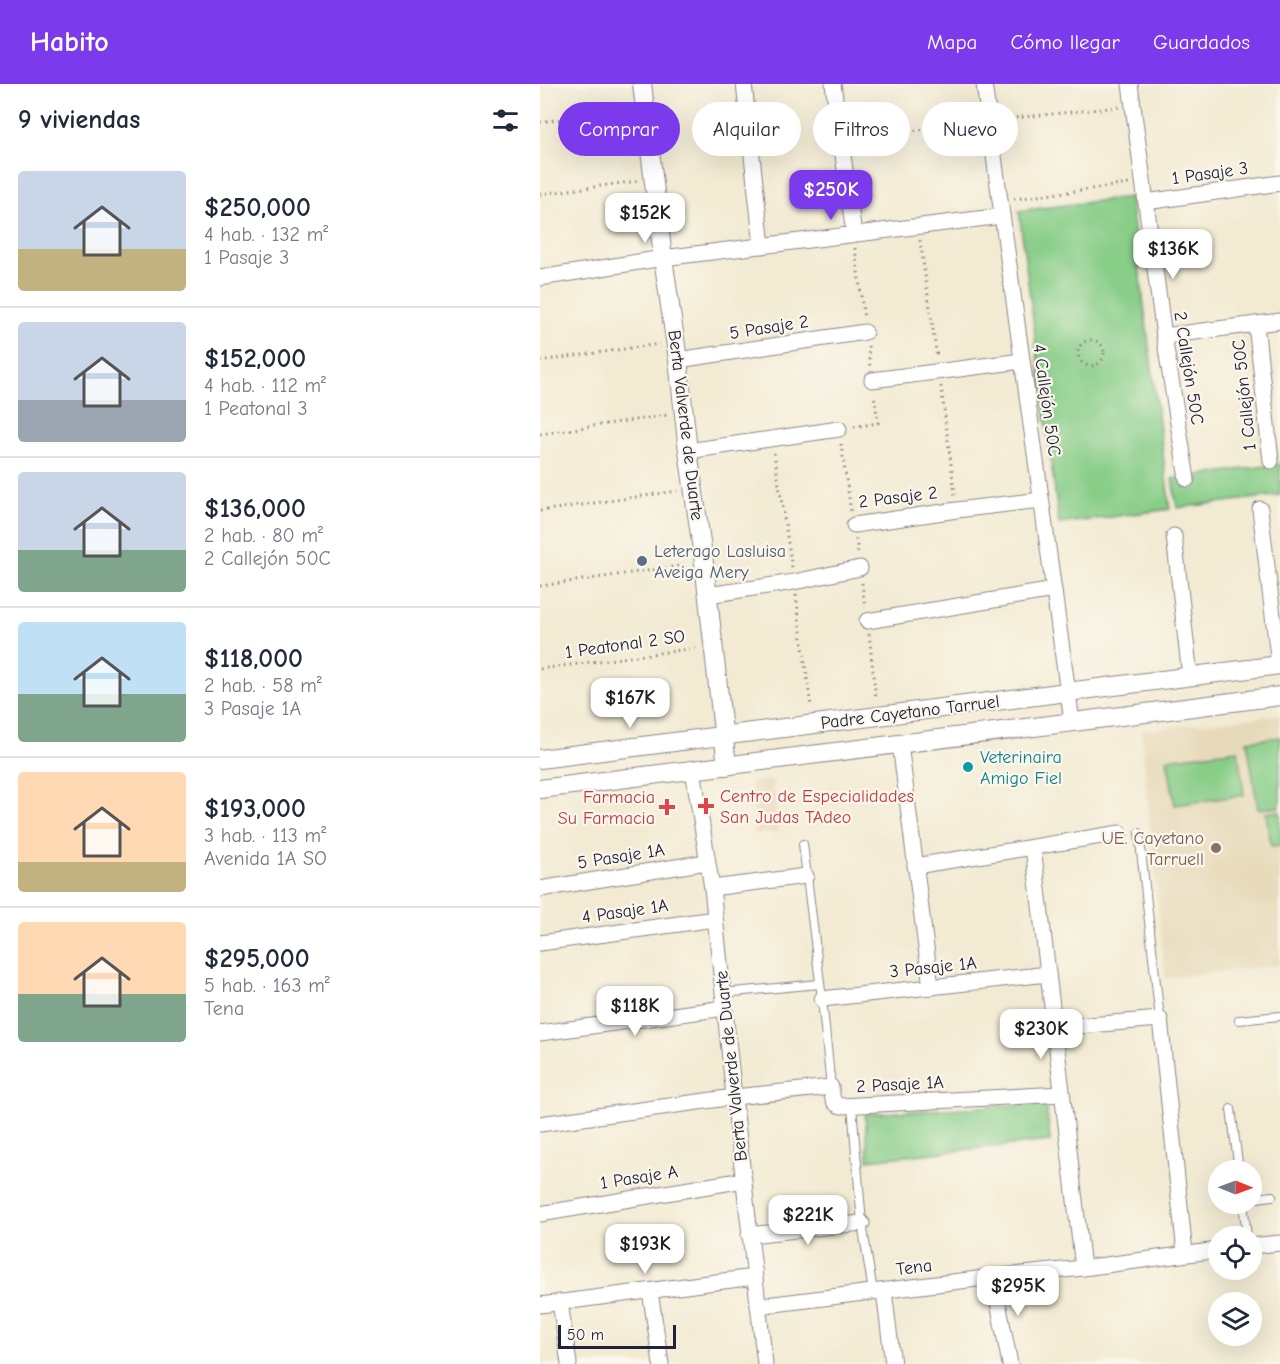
<!DOCTYPE html>
<html lang="es">
<head>
<meta charset="utf-8">
<style>
	:root { --surface:#fff; --page:#f2f2f3; --text:#1f2937; --muted:#747a83; --line:#e0e1e3; --accent:#7c3aed }
	body { margin:0; font-family:"Comic Neue",sans-serif; background:var(--page); color:var(--text); height:100vh; display:flex; flex-direction:column; font-size:22px; white-space:nowrap }
	* { box-sizing:border-box; margin:0 }
	p { font-size:20px; color:var(--muted) }
	.icon { flex:none; width:33px; height:33px; fill:none; stroke:currentColor; stroke-width:2; stroke-linecap:round; stroke-linejoin:round }
	.map { position:relative; flex:1; overflow:hidden }
	.side { display:flex; flex-direction:column; background:var(--surface); width:540px }
	.side>* { flex:none }
	.guide { position:absolute; left:18px; top:18px; width:570px; height:54px; display:flex; gap:12px }
	.needle { width:39px; rotate:91deg }
	.tools { position:absolute; left:668px; top:1076px; display:grid; gap:12px }
	.tools a { display:grid; place-items:center; width:54px; height:54px; border-radius:50%; background:var(--surface); box-shadow:0 6px 24px #0002; font-size:30px }
	.scale { position:absolute; left:18px; bottom:15px; width:118px; box-sizing:border-box; padding-left:6px; border:3px solid #22223b; border-top:0; font-size:16px; line-height:21px; white-space:nowrap; color:#22223b; -webkit-text-stroke:4px #fbf7ec; paint-order:stroke }
	.price { position:absolute; translate:-50% -51px; padding:0 14px; border-radius:12px; background:#fff; color:#222; font-size:20px; line-height:39px; filter:drop-shadow(0 2px 3px #0008) }
	.price::after { content:''; position:absolute; left:50%; top:36px; width:18px; height:14px; margin-left:-9px; background:inherit; clip-path:polygon(0 0,100% 0,50% 100%) }
	.price.current { background:var(--accent); color:#fff }
	ul { padding:0; list-style:none }
	li { display:flex; align-items:center; gap:18px; height:150px; padding:0 18px }
	li+li { border-top:2px solid var(--line) }
	li span { display:grid; place-items:center; flex:none; width:168px; height:120px; border-radius:6px; color:#555 }
	li>.icon { margin-inline-start:auto }
	span .icon { width:72px; height:72px; fill:#fffc; stroke-width:1 }
	li b { font-size:26px }
	h2 { display:flex; justify-content:space-between; align-items:center; height:72px; padding:0 18px; font-size:26px }
	.pill { padding:0 21px; border-radius:27px; background:var(--surface); box-shadow:0 6px 24px #0002; font-size:21px; line-height:54px }
	.pill.current { background:var(--accent); color:#fff }
	header { display:flex; align-items:center; gap:36px; box-sizing:border-box; height:84px; padding:0 30px; background:var(--accent); color:#fff }
	header strong { font-size:28px }
	nav { display:flex; gap:33px; margin-inline-start:auto; font-size:21px }
	main { display:flex; flex:1; min-height:0 }
	.map>svg:first-child { display:block }
	.built { fill:#e7daba }
	.green { fill:#88cd88; stroke:#557862; stroke-width:1.5 }
	.lines { fill:none; stroke-linecap:round; stroke-linejoin:round }
	.service-casing { stroke:#8a8686; stroke-width:10 }
	.minor-casing { stroke:#8a8686; stroke-width:17 }
	.tertiary-casing { stroke:#8a8686; stroke-width:20 }
	.path { stroke:#8a8686; stroke-width:3; stroke-dasharray:1.5 4.5; stroke-linecap:butt }
	.service { stroke:#fff; stroke-width:8 }
	.minor { stroke:#fff; stroke-width:15 }
	.tertiary { stroke:#fff; stroke-width:18 }
	.service-dot { fill:#5c6f8a; stroke:#fbf7ec; stroke-width:2 }
	.culture-dot { fill:#0f9aa8; stroke:#fbf7ec; stroke-width:2 }
	.health-dot { fill:#e0444e; stroke:#fbf7ec; stroke-width:2 }
	.education-dot { fill:#8d6e63; stroke:#fbf7ec; stroke-width:2 }
	.labels { text-anchor:middle; stroke-width:4.5; stroke-linejoin:round; paint-order:stroke }
	.street-label { font-size:18px; fill:#22223b; stroke:#fbf7ec }
	.service-label { font-size:18px; fill:#4e5e75; stroke:#fbf7ec; text-anchor:start }
	.culture-label { font-size:18px; fill:#0d838f; stroke:#fbf7ec; text-anchor:start }
	.health-label { font-size:18px; fill:#be3a42; stroke:#fbf7ec; text-anchor:start }
	.education-label { font-size:18px; fill:#785e54; stroke:#fbf7ec; text-anchor:end }
</style>
</head>
<body>
<header>
<strong>Habito</strong>
<nav><a>Mapa</a><a>Cómo llegar</a><a>Guardados</a></nav>
</header>
<main>
<section class="side">
<h2>9 viviendas<svg class="icon" aria-label="filters" viewBox="0 0 24 24"><path d="M4 7h16M4 17h16"/><circle cx="9" cy="7" r="2"/><circle cx="15" cy="17" r="2"/></svg></h2>
<ul>
<li><span style="background:linear-gradient(#c9d6e8 65%,#c2b280 0)"><svg class="icon" aria-label="home" viewBox="0 0 24 24"><path d="M3 11l9-7 9 7M6 9v11h12V9"/></svg></span><div><b>$250,000</b><p>4 hab. · 132 m²</p><p>1 Pasaje 3</p></div></li>
<li><span style="background:linear-gradient(#c9d6e8 65%,#9aa5b1 0)"><svg class="icon" aria-label="home" viewBox="0 0 24 24"><path d="M3 11l9-7 9 7M6 9v11h12V9"/></svg></span><div><b>$152,000</b><p>4 hab. · 112 m²</p><p>1 Peatonal 3</p></div></li>
<li><span style="background:linear-gradient(#c9d6e8 65%,#7fa58c 0)"><svg class="icon" aria-label="home" viewBox="0 0 24 24"><path d="M3 11l9-7 9 7M6 9v11h12V9"/></svg></span><div><b>$136,000</b><p>2 hab. · 80 m²</p><p>2 Callejón 50C</p></div></li>
<li><span style="background:linear-gradient(#bfe0f5 60%,#7fa58c 0)"><svg class="icon" aria-label="home" viewBox="0 0 24 24"><path d="M3 11l9-7 9 7M6 9v11h12V9"/></svg></span><div><b>$118,000</b><p>2 hab. · 58 m²</p><p>3 Pasaje 1A</p></div></li>
<li><span style="background:linear-gradient(#ffd9b3 75%,#c2b280 0)"><svg class="icon" aria-label="home" viewBox="0 0 24 24"><path d="M3 11l9-7 9 7M6 9v11h12V9"/></svg></span><div><b>$193,000</b><p>3 hab. · 113 m²</p><p>Avenida 1A SO</p></div></li>
<li><span style="background:linear-gradient(#ffd9b3 60%,#7fa58c 0)"><svg class="icon" aria-label="home" viewBox="0 0 24 24"><path d="M3 11l9-7 9 7M6 9v11h12V9"/></svg></span><div><b>$295,000</b><p>5 hab. · 163 m²</p><p>Tena</p></div></li>
</ul>
</section>
<div class="map">
<svg width="740" height="1280" viewBox="0 0 740 1280">
	<rect width="100%" height="100%" fill="#fbf7ec"/>
	<filter id="ink" filterUnits="userSpaceOnUse"><feTurbulence type="fractalNoise" baseFrequency=".0167" numOctaves="2"/><feDisplacementMap in="SourceGraphic" scale="12" xChannelSelector="R" yChannelSelector="G"/><feConvolveMatrix kernelMatrix="1 2 1 2 8 2 1 2 1" color-interpolation-filters="sRGB"/></filter>
	<filter id="wash" filterUnits="userSpaceOnUse"><feTurbulence type="fractalNoise" baseFrequency=".008" numOctaves="4" result="noise"/><feDisplacementMap in="SourceGraphic" scale="24" xChannelSelector="R" yChannelSelector="G"/><feGaussianBlur stdDeviation="1.35" result="paint"/><feColorMatrix in="noise" values="0 0 0 0 0 0 0 0 0 0 0 0 0 0 0 0 0 1.4 0 .05"/><feComposite in="paint" operator="in"/></filter>
	<g filter="url(#wash)">
		<rect width="100%" height="100%" fill="#f2ead2"/>
		<g class="built">
			<polygon points="740,631 740,881 625,894 601,646"/>
			<polygon points="233,696 238,748 215,750 210,698"/>
		</g>
		<g class="green">
			<polygon points="590,113 630,425 519,440 479,127"/>
			<polygon points="740,380 740,411 637,424 632,395"/>
			<polygon points="740,653 740,723 718,725 707,657"/>
			<polygon points="698,666 704,711 635,721 627,675"/>
			<polygon points="740,727 740,761 731,762 726,729"/>
			<polygon points="506,1019 510,1057 328,1076 325,1030"/>
		</g>
	</g>
	<g filter="url(#ink)">
		<g class="lines">
			<defs>
				<g id="service">
					<polyline points="599,749 620,935"/>
					<polyline points="263,760 282,915 291,1003"/>
					<polyline points="183,909 279,900"/>
					<polyline points="699,936 740,932"/>
					<polyline points="312,1022 322,1139 333,1208"/>
					<polyline points="691,1025 699,1086"/>
					<polyline points="711,1115 732,1112"/>
					<polyline points="703,1119 707,1152"/>
				</g>
				<g id="minor">
					<polyline points="204,0 222,162"/>
					<polyline points="293,0 314,150"/>
					<polyline points="444,0 532,638"/>
					<polyline points="590,0 624,252 647,395"/>
					<polyline points="606,118 740,99"/>
					<polyline points="0,194 123,174 462,132"/>
					<polyline points="716,240 731,377"/>
					<polyline points="624,252 740,237"/>
					<polyline points="138,276 325,248"/>
					<polyline points="332,296 482,277"/>
					<polyline points="148,367 299,345"/>
					<polyline points="720,425 739,581"/>
					<polyline points="314,441 417,426 501,416"/>
					<polyline points="634,452 650,592"/>
					<polyline points="168,511 254,498 320,484"/>
					<polyline points="327,537 514,506"/>
					<polyline points="360,660 391,903"/>
					<polyline points="153,686 172,804 194,1013 225,1280"/>
					<polyline points="493,763 543,1184"/>
					<polyline points="375,782 580,749"/>
					<polyline points="172,804 266,792"/>
					<polyline points="0,805 167,778"/>
					<polyline points="0,859 175,835"/>
					<polyline points="282,915 508,890"/>
					<polyline points="514,944 620,935 645,1169"/>
					<polyline points="0,949 185,924"/>
					<path d="M0,1040L194,1013L291,1003C292,1012 292,1020 301,1022L522,1010"/>
					<polyline points="0,1130 204,1096"/>
					<polyline points="209,1151 322,1139"/>
					<polyline points="711,1162 740,1159"/>
					<polyline points="453,1193 470,1280"/>
					<polyline points="110,1207 121,1280"/>
					<polyline points="344,1207 353,1280"/>
					<polyline points="20,1218 29,1280"/>
					<polyline points="0,1221 214,1193"/>
					<polyline points="218,1222 453,1193 543,1184 678,1166"/>
				</g>
				<g id="tertiary">
					<polyline points="102,0 123,174 138,276 148,367 164,479 187,682"/>
					<polyline points="0,675 740,581"/>
					<polyline points="0,705 740,612"/>
				</g>
			</defs>
			<use href="#service" class="service-casing"/>
			<use href="#minor" class="minor-casing"/>
			<use href="#tertiary" class="tertiary-casing"/>
			<g class="path">
				<polyline points="464,35 580,23"/>
				<polyline points="0,38 89,26"/>
				<polyline points="315,54 433,39"/>
				<polyline points="0,110 98,97"/>
				<polyline points="474,115 589,100"/>
				<polyline points="380,156 397,274"/>
				<polyline points="315,164 324,235"/>
				<circle cx="551" cy="269" r="13"/>
				<polyline points="328,262 330,283"/>
				<polyline points="0,277 119,260"/>
				<polyline points="401,302 415,411"/>
				<polyline points="314,343 338,339 334,310"/>
				<polyline points="0,350 128,331"/>
				<polyline points="301,360 311,428"/>
				<polyline points="234,369 252,484"/>
				<polyline points="0,427 137,407"/>
				<polyline points="316,455 318,469"/>
				<polyline points="322,499 325,523"/>
				<polyline points="0,502 147,481"/>
				<polyline points="256,511 271,623"/>
				<polyline points="329,550 336,615"/>
				<polyline points="0,585 156,564"/>
			</g>
			<use href="#service" class="service"/>
			<use href="#minor" class="minor"/>
			<use href="#tertiary" class="tertiary"/>
		</g>
	</g>
	<circle class="service-dot" cx="102" cy="477" r="6"/>
	<circle class="culture-dot" cx="428" cy="683" r="6"/>
	<g class="health-dot">
		<path d="M163 713h6v6h6v6h-6v6h-6v-6h-6v-6h6z"/>
		<path d="M124 714h6v6h6v6h-6v6h-6v-6h-6v-6h6z"/>
	</g>
	<circle class="education-dot" cx="676" cy="764" r="6"/>
	<g class="labels">
		<g class="street-label">
			<text transform="translate(670 89) rotate(-8)" y="6">1 Pasaje 3</text>
			<text transform="translate(229 243) rotate(-9)" y="6">5 Pasaje 2</text>
			<text transform="translate(649 284) rotate(81)" y="6">2 Callejón 50C</text>
			<text transform="translate(704 311) rotate(-96)" y="6">1 Callejón 50C</text>
			<text transform="translate(507 316) rotate(82)" y="6">4 Callejón 50C</text>
			<text transform="translate(146 341) rotate(83)" y="6">Berta Valverde de Duarte</text>
			<text transform="translate(358 413) rotate(-7)" y="6">2 Pasaje 2</text>
			<text transform="translate(85 560) rotate(-8)" y="6">1 Peatonal 2 SO</text>
			<text transform="translate(370 628) rotate(-7)" y="6">Padre Cayetano Tarruel</text>
			<text transform="translate(81 772) rotate(-9)" y="6">5 Pasaje 1A</text>
			<text transform="translate(85 827) rotate(-8)" y="6">4 Pasaje 1A</text>
			<text transform="translate(393 883) rotate(-6)" y="6">3 Pasaje 1A</text>
			<text transform="translate(191 982) rotate(-96)" y="6">Berta Valverde de Duarte</text>
			<text transform="translate(360 1000) rotate(-3)" y="6">2 Pasaje 1A</text>
			<text transform="translate(99 1093) rotate(-9)" y="6">1 Pasaje A</text>
			<text transform="translate(374 1183) rotate(-7)" y="6">Tena</text>
		</g>
		<g class="service-label">
			<text x="114" y="473">Leterago Lasluisa<tspan x="114" dy="21">Aveiga Mery</tspan></text>
		</g>
		<g class="culture-label">
			<text x="440" y="679">Veterinaira<tspan x="440" dy="21">Amigo Fiel</tspan></text>
		</g>
		<g class="health-label">
			<text x="180" y="718">Centro de Especialidades<tspan x="180" dy="21">San Judas TAdeo</tspan></text>
			<text x="115" y="719" text-anchor="end">Farmacia<tspan x="115" dy="21">Su Farmacia</tspan></text>
		</g>
		<g class="education-label">
			<text x="664" y="760">UE. Cayetano<tspan x="664" dy="21">Tarruell</tspan></text>
		</g>
	</g>
</svg>
<div class="tools">
<a><svg class="needle" viewBox="-14 -14 28 28"><path d="M0-13l5 13h-10z" fill="#e53935"/><path d="M0 13l5-13h-10z" fill="#747a83"/></svg></a>
<a><svg class="icon" aria-label="locate" viewBox="0 0 24 24"><circle cx="12" cy="12" r="6"/><path d="M12 2v4M12 18v4M2 12h4M18 12h4"/></svg></a>
<a><svg class="icon" aria-label="layers" viewBox="0 0 24 24"><path d="M12 4l9 5-9 5-9-5zM3 14l9 5 9-5"/></svg></a>
</div>
<div class="scale">50 m</div>
<b class="price current" style="left:291px;top:137px">$250K</b>
<b class="price" style="left:105px;top:160px">$152K</b>
<b class="price" style="left:633px;top:196px">$136K</b>
<b class="price" style="left:90px;top:645px">$167K</b>
<b class="price" style="left:95px;top:953px">$118K</b>
<b class="price" style="left:501px;top:976px">$230K</b>
<b class="price" style="left:268px;top:1162px">$221K</b>
<b class="price" style="left:105px;top:1191px">$193K</b>
<b class="price" style="left:478px;top:1233px">$295K</b>
<div class="guide">
<a class="pill current">Comprar</a>
<a class="pill">Alquilar</a>
<a class="pill">Filtros</a>
<a class="pill">Nuevo</a>
</div>
</div>
</main>
</body>
</html>
